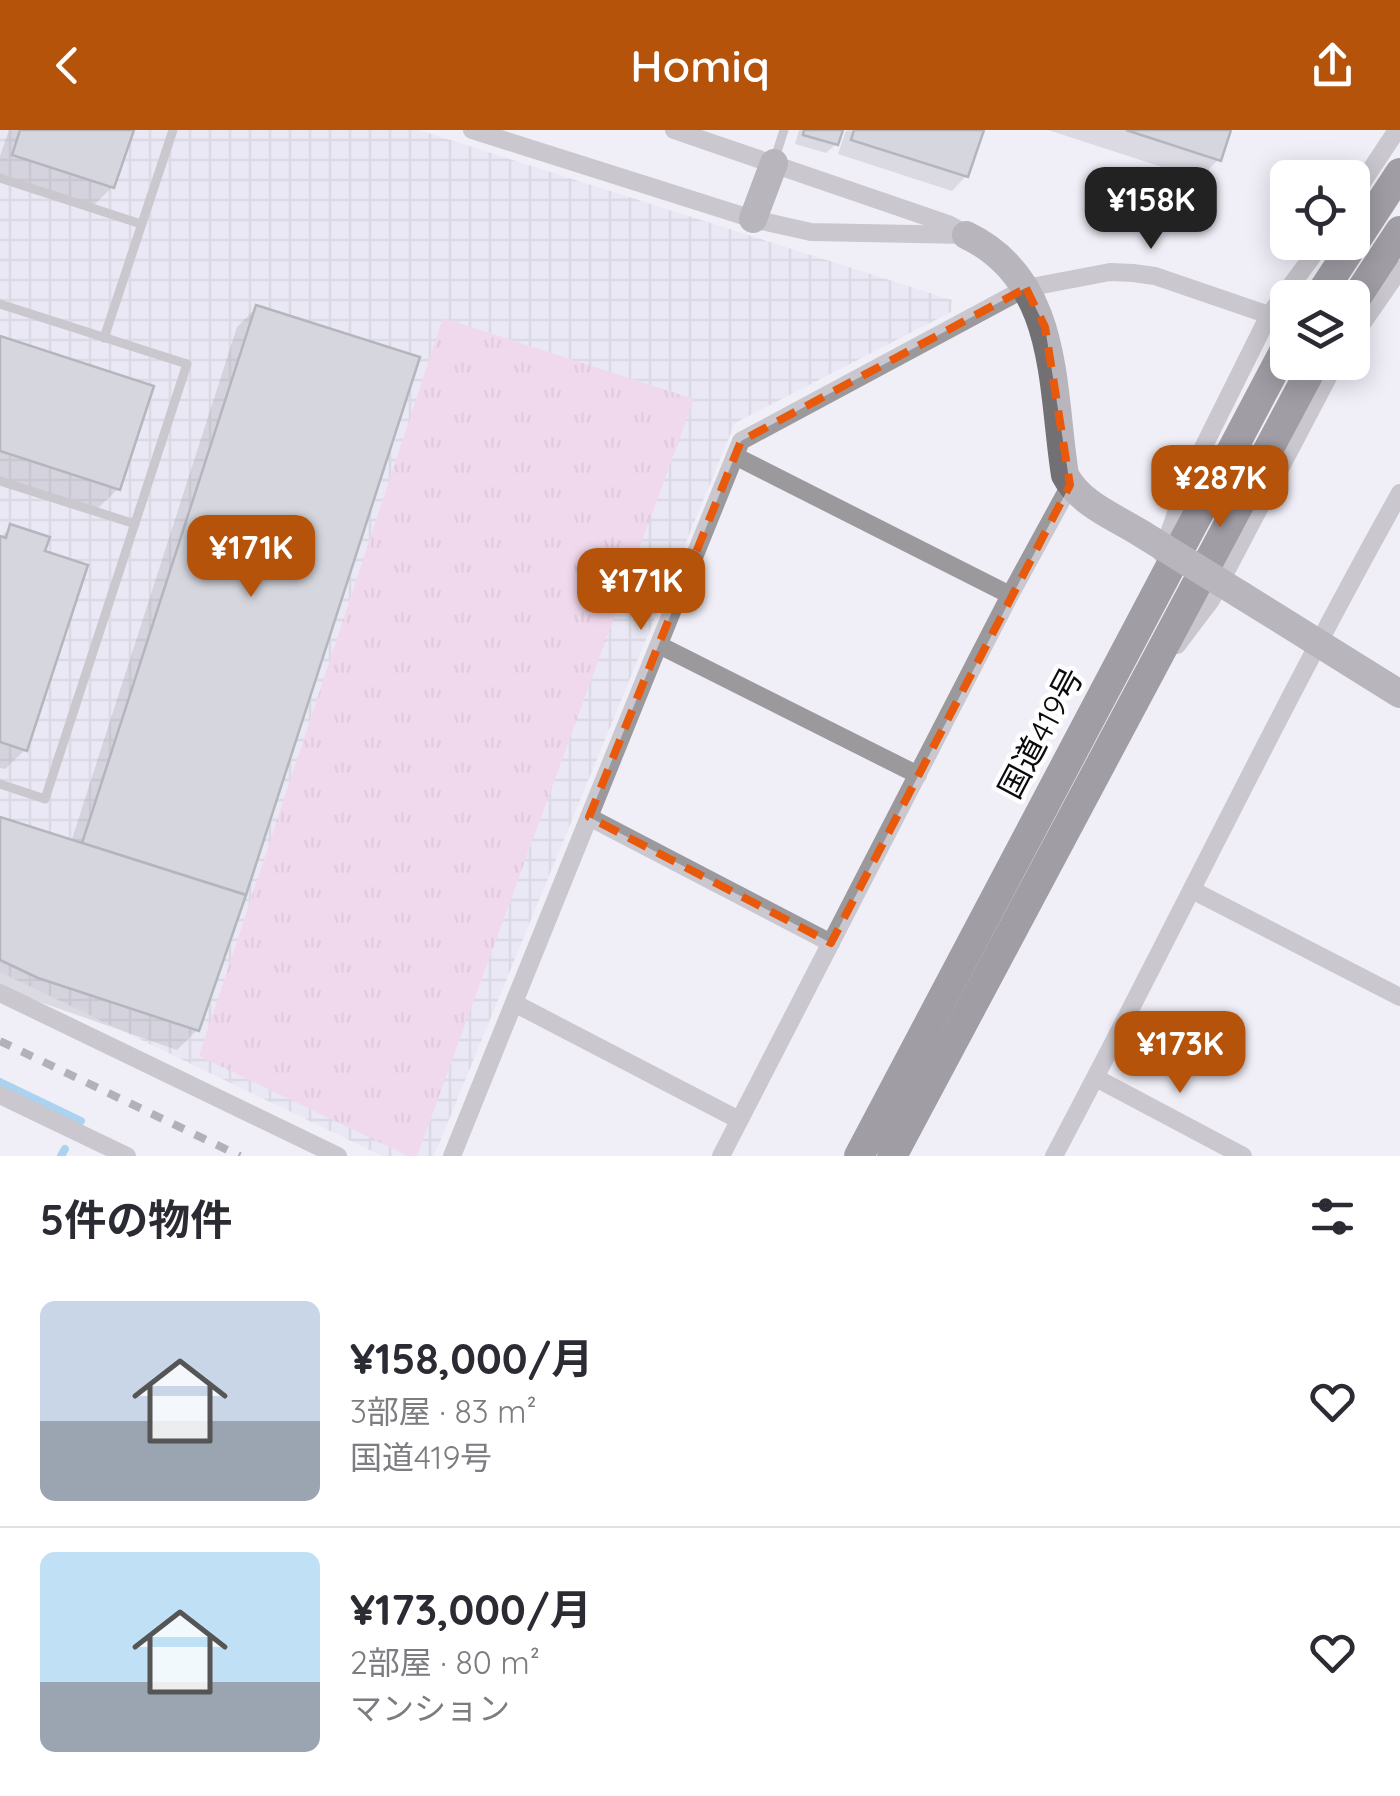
<!DOCTYPE html>
<html lang="ja">
<head>
<meta charset="utf-8">
<style>
	:root { --surface:#fff; --page:#f7f7f7; --text:#2b2b33; --muted:#7c7c81; --line:#e1e1e2; --accent:#b45309 }
	body { margin:0; font-family:Quicksand,"Noto Sans JP",sans-serif; background:var(--page); color:var(--text); height:100vh; display:flex; flex-direction:column; font-size:38px; white-space:nowrap }
	* { box-sizing:border-box; margin:0 }
	p { font-size:32px; color:var(--muted) }
	.icon { flex:none; width:55px; height:55px; fill:none; stroke:currentColor; stroke-width:2; stroke-linecap:round; stroke-linejoin:round }
	.map { position:relative; height:1026px; overflow:hidden }
	.side { display:flex; flex-direction:column; background:var(--surface); flex:1 }
	.side>* { flex:none }
	.buttons { position:absolute; left:1270px; top:30px; display:grid; gap:20px }
	.buttons a { display:grid; place-items:center; width:100px; height:100px; border-radius:15px; background:var(--surface); box-shadow:0 5px 25px #0003; font-size:50px }
	.price { position:absolute; translate:-50% -85px; padding:0 22px; border-radius:20px; background:var(--accent); color:#fff; font-size:32px; line-height:65px; filter:drop-shadow(0 2px 5px #0008) }
	.price::after { content:''; position:absolute; left:50%; top:60px; width:30px; height:22px; margin-left:-15px; background:inherit; clip-path:polygon(0 0,100% 0,50% 100%) }
	.price.active { background:#222; color:#fff }
	ul { padding:0; list-style:none }
	li { display:flex; align-items:center; gap:30px; height:250px; padding:0 40px }
	li+li { border-top:2px solid var(--line) }
	li span { display:grid; place-items:center; flex:none; width:280px; height:200px; border-radius:15px; color:#555 }
	li>.icon { margin-inline-start:auto }
	span .icon { width:120px; height:120px; fill:#fffc; stroke-width:1 }
	li b { font-size:42px }
	h2 { display:flex; justify-content:space-between; align-items:center; height:120px; padding:0 40px; font-size:42px }
	header { display:flex; justify-content:space-between; align-items:center; height:130px; padding:0 40px; background:var(--accent); color:#fff; font-size:45px; font-weight:600 }
	.map>svg:first-child { display:block }
	.industrial { fill:url(#industrial-grid) }
	.park { fill:url(#park-tufts) }
	.shadow { fill:#0003 }
	.lines { fill:none; stroke-linecap:round; stroke-linejoin:round }
	.stream { stroke:#57b0e4; stroke-width:8 }
	.building { fill:#b5b8bf; stroke:#6d7076; stroke-width:2.5 }
	.lane { stroke:#9b999c; stroke-width:9 }
	.street { stroke:#9b999c; stroke-width:18 }
	.secondary { stroke:#737074; stroke-width:28 }
	.highway { stroke:#3e3b40; stroke-width:30 }
	.rail { stroke:#67666c; stroke-width:8; stroke-dasharray:12 12; stroke-linecap:butt }
	.secondary-bridge { stroke:#737074; stroke-width:28 }
	.marked { fill:none; stroke:#e8590c; stroke-width:8; stroke-dasharray:20 12; stroke-linejoin:round }
	.labels { text-anchor:middle; stroke-width:9; stroke-linejoin:round; paint-order:stroke }
	.street-label { font-size:32px; fill:#0b0b0e; stroke:#fefefe }
</style>
</head>
<body>
<header><svg class="icon" aria-label="back" viewBox="0 0 24 24"><path d="M15 5l-7 7 7 7"/></svg>Homiq<svg class="icon" aria-label="share" viewBox="0 0 24 24"><path d="M12 15V3M7 8l5-5 5 5M5 13v7h14v-7"/></svg></header>
<div class="map">
<svg width="1400" height="1026" viewBox="0 0 1400 1026">
	<defs>
		<pattern id="industrial-grid" width="8" height="8" patternUnits="userSpaceOnUse" patternTransform="scale(2.5)"><rect width="8" height="8" fill="#e2e1ef"/><path d="M0 4h8M4 0v8" fill="none" stroke="#c1c0cc"/></pattern>
		<pattern id="park-tufts" width="24" height="20" patternUnits="userSpaceOnUse" patternTransform="scale(2.5)"><rect width="24" height="20" fill="#f2bedf"/><path d="M3 7l-1-3M5 7V3M7 7l1-3M15 17l-1-3M17 17v-4M19 17l1-3" fill="none" stroke="#cea2be"/></pattern>
	</defs>
	<rect width="100%" height="100%" fill="#f0eff8"/>
	<polygon class="industrial" points="0,0 419,0 952,170 951,182 735,293 434,1026 382,1026 0,842"/>
	<polygon class="park" points="443,188 694,269 417,1026 408,1026 199,926"/>
	<g class="shadow">
		<polygon points="9,0 131,0 112,57 92,77 0,46 0,26"/>
		<polygon points="799,0 840,0 836,14 826,23 795,14"/>
		<polygon points="846,0 981,0 966,46 952,61 838,24"/>
		<polygon points="1048,0 1228,0 1219,29 1199,49"/>
		<polygon points="257,177 417,228 197,900 177,920 0,858 0,689 71,712 237,197"/>
		<polygon points="0,209 118,359 98,378 0,347"/>
		<polygon points="11,397 42,422 25,620 5,639 0,638 0,408"/>
	</g>
	<g class="lines">
		<g class="stream">
			<polyline points="0,952 81,991"/>
			<polyline points="61,1026 65,1019"/>
		</g>
	</g>
	<g class="building">
		<polygon points="20,0 134,0 114,58 12,25"/>
		<polygon points="804,0 843,0 838,15 803,5"/>
		<polygon points="854,0 984,0 968,47 851,10"/>
		<polygon points="1126,0 1231,0 1221,31"/>
		<polygon points="256,175 420,227 246,765 82,713"/>
		<polygon points="0,206 154,256 120,360 0,321"/>
		<polygon points="10,394 50,407 45,421 88,435 27,621 0,612 0,406 6,408"/>
		<polygon points="0,687 246,765 199,901 38,848 0,830"/>
	</g>
	<g class="lines">
		<g class="lane">
			<polyline points="774,31 784,0"/>
			<polyline points="0,48 141,94"/>
			<polyline points="0,174 187,234 45,669 0,654"/>
			<polyline points="104,208 173,0"/>
			<polyline points="0,351 135,394"/>
		</g>
		<g class="street">
			<polyline points="472,0 753,89 811,102 966,105"/>
			<polyline points="674,0 948,94 961,101"/>
			<polyline points="1352,68 1397,0"/>
			<polyline points="1352,208 1400,139"/>
			<polyline points="735,326 1010,465"/>
			<polyline points="1162,424 1188,348 1269,185 1323,112"/>
			<polyline points="1177,515 1211,470 1336,232"/>
			<polyline points="661,516 918,645"/>
			<polyline points="589,687 831,813"/>
			<polyline points="1194,761 1400,867"/>
			<polyline points="0,863 338,1026"/>
			<polyline points="514,873 739,990"/>
			<polyline points="1096,948 1243,1026"/>
			<polyline points="0,965 127,1026"/>
			<polyline points="452,1026 741,311 1026,158 1110,142 1133,143 1155,146 1269,185"/>
			<polyline points="721,1026 1010,465 1070,355"/>
			<path d="M1054,1026C1171,806 1278,581 1400,363"/>
		</g>
		<g class="secondary">
			<polyline points="753,89 774,33"/>
			<path d="M966,105C1060,150 1051,256 1065,345C1080,374 1115,387 1142,404"/>
			<polyline points="1241,465 1400,564"/>
		</g>
		<g class="highway">
			<polyline points="1318,168 1400,43"/>
			<polyline points="1352,174 1400,101"/>
			<polyline points="859,1026 1288,214"/>
			<polyline points="892,1026 1315,232"/>
		</g>
		<polyline class="rail" points="0,911 240,1026"/>
		<polyline class="secondary-bridge" points="1142,404 1241,465"/>
	</g>
	<path d="M0 0H1400V1026H0ZM1026,158L1045,197L1070,355L831,813L589,687L741,311Z" fill="#f0eff8" fill-opacity=".55" fill-rule="evenodd"/>
	<path class="marked" d="M1026,158L1045,197L1070,355L831,813L589,687L741,311Z"/>
	<g class="labels">
		<g class="street-label">
			<text transform="translate(1041 603) rotate(-62)" y="11">国道419号</text>
		</g>
	</g>
</svg>
<div class="buttons">
<a><svg class="icon" aria-label="locate" viewBox="0 0 24 24"><circle cx="12" cy="12" r="6"/><path d="M12 2v4M12 18v4M2 12h4M18 12h4"/></svg></a>
<a><svg class="icon" aria-label="layers" viewBox="0 0 24 24"><path d="M12 4l9 5-9 5-9-5zM3 14l9 5 9-5"/></svg></a>
</div>
<b class="price active" style="left:1151px;top:122px">¥158K</b>
<b class="price" style="left:1220px;top:400px">¥287K</b>
<b class="price" style="left:251px;top:470px">¥171K</b>
<b class="price" style="left:641px;top:503px">¥171K</b>
<b class="price" style="left:1180px;top:966px">¥173K</b>
</div>
<section class="side">
<h2>5件の物件<svg class="icon" aria-label="filters" viewBox="0 0 24 24"><path d="M4 7h16M4 17h16"/><circle cx="9" cy="7" r="2"/><circle cx="15" cy="17" r="2"/></svg></h2>
<ul>
<li><span style="background:linear-gradient(#c9d6e8 60%,#9aa5b1 0)"><svg class="icon" aria-label="home" viewBox="0 0 24 24"><path d="M3 11l9-7 9 7M6 9v11h12V9"/></svg></span><div><b>¥158,000/月</b><p>3部屋 · 83 m²</p><p>国道419号</p></div><svg class="icon" aria-label="heart" viewBox="0 0 24 24"><path d="M12 20l-8-8c-3-5 5-10 8-4 3-6 11-1 8 4z"/></svg></li>
<li><span style="background:linear-gradient(#bfe0f5 65%,#9aa5b1 0)"><svg class="icon" aria-label="home" viewBox="0 0 24 24"><path d="M3 11l9-7 9 7M6 9v11h12V9"/></svg></span><div><b>¥173,000/月</b><p>2部屋 · 80 m²</p><p>マンション</p></div><svg class="icon" aria-label="heart" viewBox="0 0 24 24"><path d="M12 20l-8-8c-3-5 5-10 8-4 3-6 11-1 8 4z"/></svg></li>
</ul>
</section>
</body>
</html>
